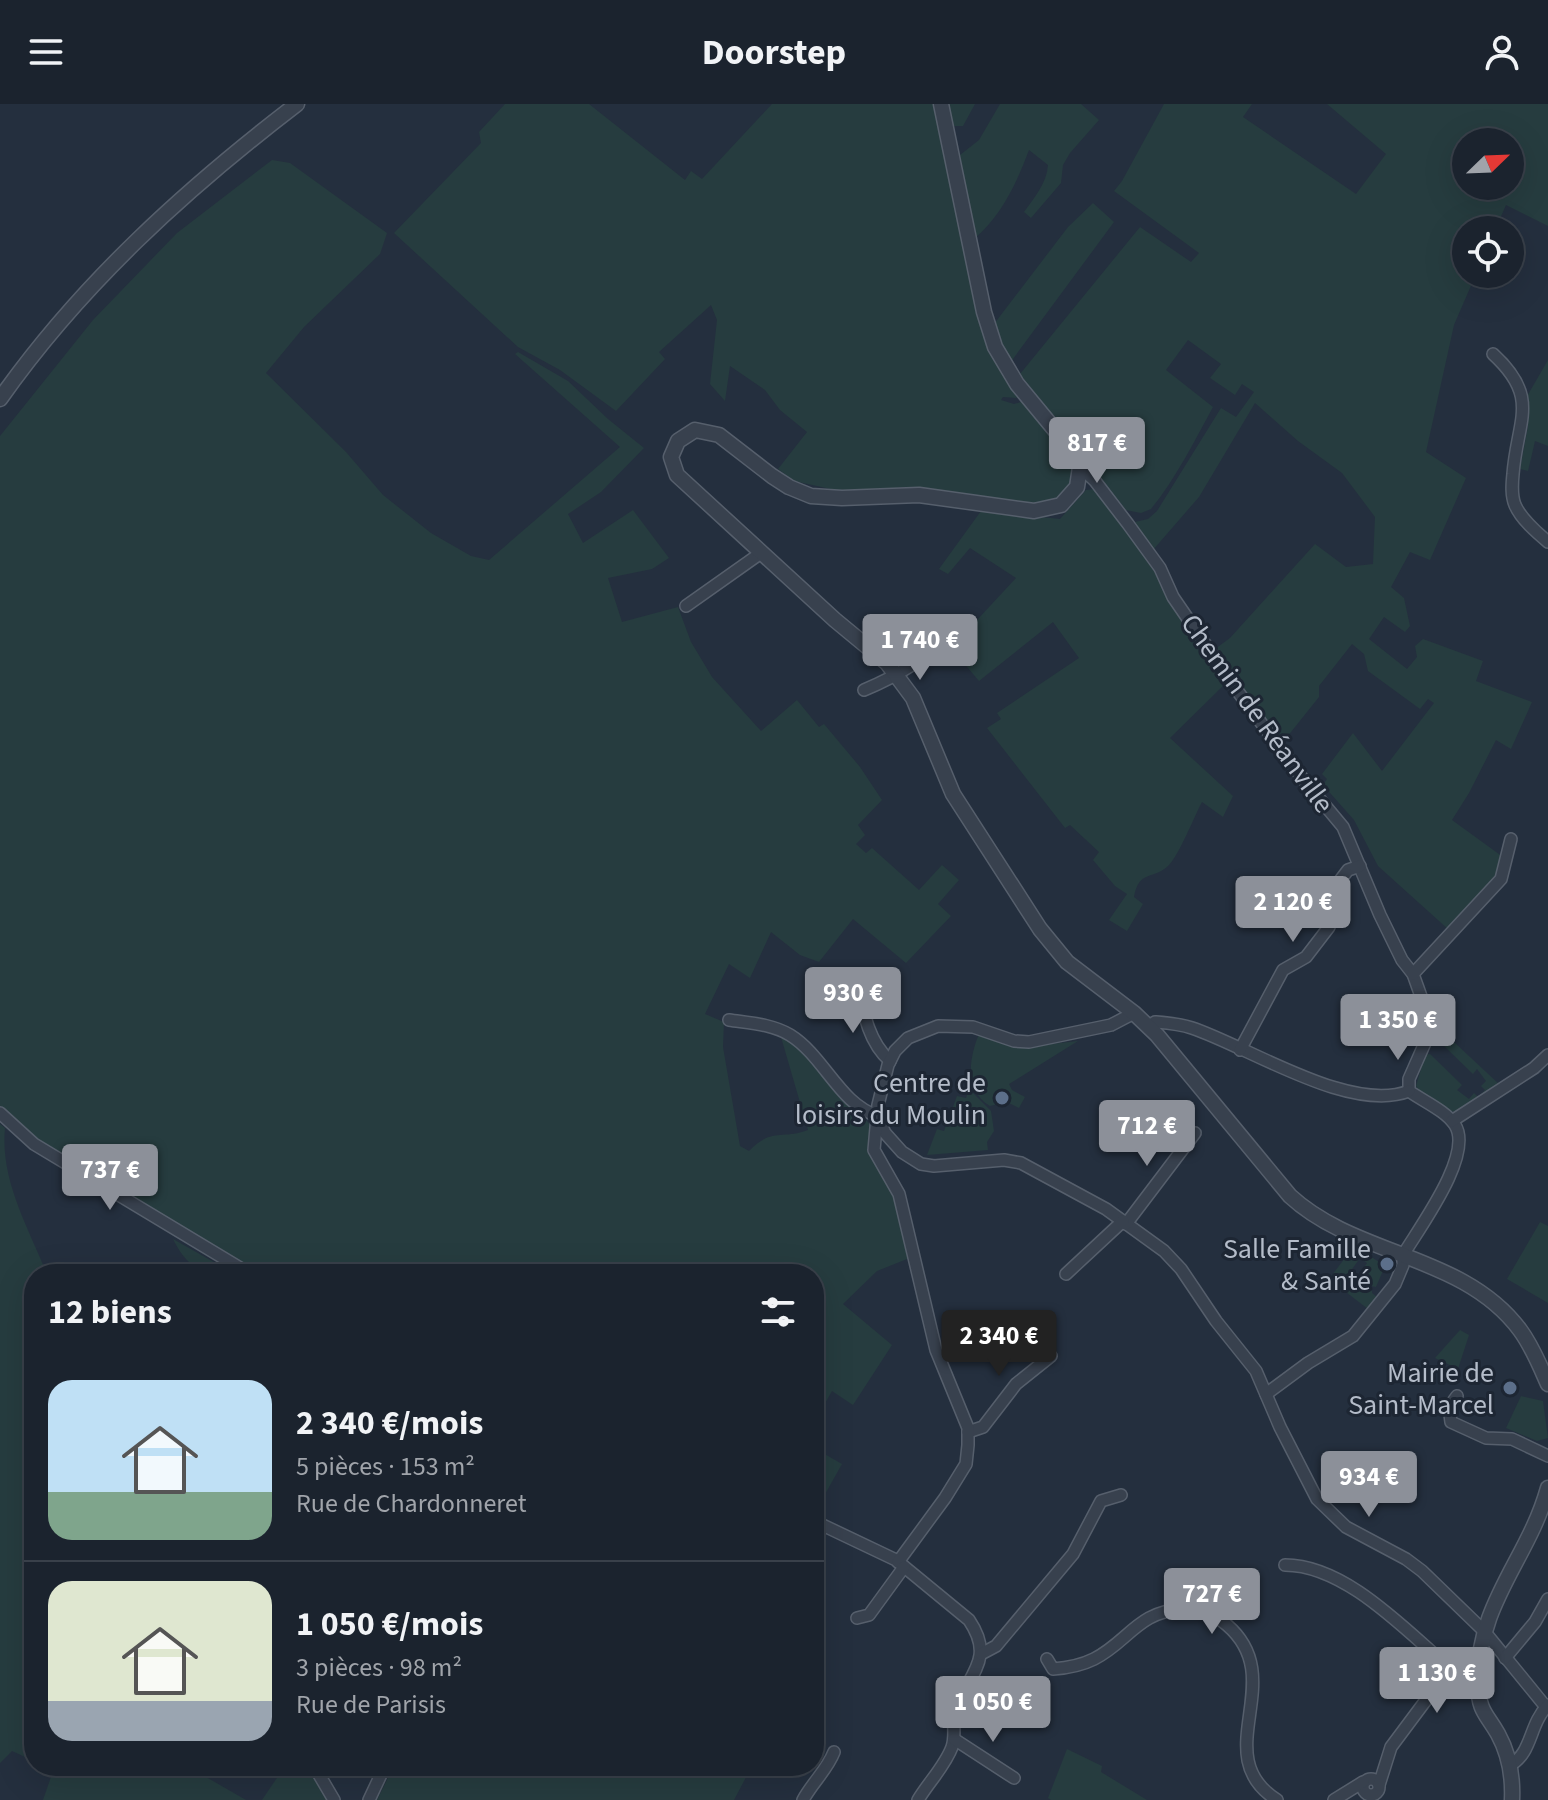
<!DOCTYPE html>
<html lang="fr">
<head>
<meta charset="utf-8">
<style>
	:root { --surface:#1b232e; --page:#242b36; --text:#f1f3f6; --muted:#a0a4aa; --line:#39404a; --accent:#8c9099 }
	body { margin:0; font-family:"Source Sans 3",sans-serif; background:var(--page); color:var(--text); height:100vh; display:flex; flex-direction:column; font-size:30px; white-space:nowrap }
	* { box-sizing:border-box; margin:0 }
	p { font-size:26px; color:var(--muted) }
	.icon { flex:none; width:44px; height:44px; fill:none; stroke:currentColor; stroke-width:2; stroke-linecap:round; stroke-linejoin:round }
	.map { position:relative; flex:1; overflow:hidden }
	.sheet { position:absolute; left:24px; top:1160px; width:800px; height:512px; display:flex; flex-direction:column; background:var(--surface); border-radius:32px; box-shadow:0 8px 32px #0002,0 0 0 2px var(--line) }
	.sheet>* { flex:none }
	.needle { width:52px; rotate:67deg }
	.tools { position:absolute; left:1452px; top:24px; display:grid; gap:16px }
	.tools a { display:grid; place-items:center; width:72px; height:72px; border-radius:50%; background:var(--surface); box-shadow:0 8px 32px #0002,0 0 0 2px var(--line); font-size:40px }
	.price { position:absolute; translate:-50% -68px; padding:0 18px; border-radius:8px; background:var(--accent); color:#fff; font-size:26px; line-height:52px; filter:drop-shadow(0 2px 4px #0008) }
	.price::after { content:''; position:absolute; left:50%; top:48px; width:24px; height:18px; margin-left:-12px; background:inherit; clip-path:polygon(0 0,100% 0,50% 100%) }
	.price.current { background:#222; color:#fff }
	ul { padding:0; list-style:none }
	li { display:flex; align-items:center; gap:24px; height:200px; padding:0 24px }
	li+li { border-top:2px solid var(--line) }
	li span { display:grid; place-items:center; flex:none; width:224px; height:160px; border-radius:24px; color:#555 }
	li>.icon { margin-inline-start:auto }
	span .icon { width:96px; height:96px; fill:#fffc; stroke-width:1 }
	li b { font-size:34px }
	h2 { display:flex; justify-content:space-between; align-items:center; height:96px; padding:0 24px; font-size:34px }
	header { display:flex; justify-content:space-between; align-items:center; height:104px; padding:0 24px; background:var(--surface); font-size:36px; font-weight:700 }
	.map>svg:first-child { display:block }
	.green { fill:#263c3f; fill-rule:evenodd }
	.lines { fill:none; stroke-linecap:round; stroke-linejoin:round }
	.minor-casing { stroke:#565f6c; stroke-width:14 }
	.tertiary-casing { stroke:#565f6c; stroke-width:17 }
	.minor { stroke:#38414e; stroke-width:11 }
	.tertiary { stroke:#38414e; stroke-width:14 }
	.service-dot { fill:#5c6f8a; stroke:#1d2633; stroke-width:3 }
	.labels { text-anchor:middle; stroke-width:6; stroke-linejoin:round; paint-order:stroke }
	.street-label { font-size:28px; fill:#b4bcc9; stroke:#1d2633 }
	.poi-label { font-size:28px; fill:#b4bcc9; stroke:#1d2633; text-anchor:end }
</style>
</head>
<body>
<header><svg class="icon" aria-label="menu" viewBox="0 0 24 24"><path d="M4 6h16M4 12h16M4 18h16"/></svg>Doorstep<svg class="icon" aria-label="person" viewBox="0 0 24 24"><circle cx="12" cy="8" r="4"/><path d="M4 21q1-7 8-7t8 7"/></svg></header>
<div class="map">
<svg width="1548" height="1696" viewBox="0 0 1548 1696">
	<rect width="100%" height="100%" fill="#242f3e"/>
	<g class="green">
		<path d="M505,0H589L685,76L691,67L702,75L772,0H938L983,218L1020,291L1018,294L1003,293L1001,296L1014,300L1024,297L1072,356C1079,376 1064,398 1043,401L906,383L849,389L794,377L778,365L807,328L780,306L765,286L730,262L725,297L710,280L717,216L711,201L659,248L665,255L616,307L560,266L518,243L394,129L481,39L479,28Z"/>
		<polygon points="946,0 975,0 963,22 952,22"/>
		<path d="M1000,0H1081L1099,16L1070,49L1063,61L1061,79L1031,114L1024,108C1034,94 1047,79 1048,61L1029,46C1017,78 1002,111 975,134L960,51L979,36Z"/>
		<path d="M1164,0H1252L1243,13L1356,90L1386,50L1327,0H1548V122L1506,101L1495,126H1466V170H1476L1454,221L1426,348L1466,374L1430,456L1410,448L1391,483L1404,494L1410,522L1405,528L1384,513L1369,535L1407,565L1417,553L1415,542L1423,535L1483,557L1476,577L1532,598L1511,645L1496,636L1469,689L1452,716L1503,753L1495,773L1449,826L1378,762L1354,716L1323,681L1327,675L1322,670L1353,629L1382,667L1434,599L1428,595L1420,605L1368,567L1364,550L1352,540L1319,582V593L1287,633L1280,634L1215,545L1230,534L1315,440L1346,463L1373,460L1375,413L1342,369L1298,337L1255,299L1199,393L1153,446L1135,418L1148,415L1157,407L1221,304L1236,313L1254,288L1242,280L1235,291L1210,274L1221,260L1188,236L1166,266L1213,303C1194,338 1176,374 1151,405L1141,409L1126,406L1020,270L1140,123L1191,158L1199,149L1114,87L1122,77ZM1466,38H1510V82H1466Z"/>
		<path d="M272,56L290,59L387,129L380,150L304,223L266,269L346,348L383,391L431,429L471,452L489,456L620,343L515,250L518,248L568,277L608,315L644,344L601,388L568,410L583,439L633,406L669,454L652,465L608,474L622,518L678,503L691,538L712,573L761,627L797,596L819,623L824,620L860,663L882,696L858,721L865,731L856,740L866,749L872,744L919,786L942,761L959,776L938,800L951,812L906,859L853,815L819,858L800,851L771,828L750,874L729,860L705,910L724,918L723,943L740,1042L749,1047C772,1023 782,1036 808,1026L781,933L799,943L874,1025L870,1040L894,1090L912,1153L877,1167L843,1200L892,1241L853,1301L832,1287L814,1319V1170H257L67,1056L25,1026L0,1002V332L93,216L177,129Z"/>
		<polygon points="1093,99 1114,118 1010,259 994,220 1068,123"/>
		<polygon points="1548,256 1548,342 1535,337 1528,367 1520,365 1528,322 1526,294"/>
		<path d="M1096,385L1138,439L1185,521L1226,579L1170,634L1233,692L1223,713L1202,698C1194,713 1179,751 1169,761C1153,777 1139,765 1134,793L1143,800L1127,827L1109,816L1127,790L1115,782L1093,756L1099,748L1070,721L1065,724L987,624L1001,615L997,609L1079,554L1053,518L979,577L951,544L1016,474L970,444L948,470L939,465L981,407L1060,415L1086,386Z"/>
		<path d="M1440,925L1500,981L1456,1008C1442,1008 1423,993 1416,982L1425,951L1430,950L1462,981L1457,986L1469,995L1474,989L1478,993L1485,986L1481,982L1486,977L1477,965L1473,970L1443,941L1436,930Z"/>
		<path d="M979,930L1024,943L1078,937L1009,980L1012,986L1025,993L1019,1004L1007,998L990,1002C964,987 969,954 979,930Z"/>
		<polygon points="969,985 991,1007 994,1027 987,1038 988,1046 927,1051 937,1025 944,1027 957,992 966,994"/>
		<path d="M0,1020L5,1024C0,1076 28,1123 47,1170H34V1657L12,1647L0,1659Z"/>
		<polygon points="1540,1118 1548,1122 1548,1199 1507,1175"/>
		<path d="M173,1135L235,1170C202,1170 188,1165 173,1135Z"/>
		<polygon points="1355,1141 1366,1145 1364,1148 1385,1162 1376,1183 1371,1182 1358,1172 1367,1159 1360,1154 1350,1168 1372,1185 1372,1189 1377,1193 1368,1205 1329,1175"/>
		<polygon points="1460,1226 1469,1231 1458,1265 1435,1254"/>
		<polygon points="1521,1292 1543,1297 1548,1334 1537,1337 1506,1324"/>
		<polygon points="814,1344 842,1360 815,1408 814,1408"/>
		<polygon points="1067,1645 1102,1662 1101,1668 1147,1696 1051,1696 1048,1694"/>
		<polygon points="44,1662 187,1662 246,1696 43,1696 53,1667"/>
		<polygon points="285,1662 312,1662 329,1696 262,1696"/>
		<polygon points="394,1662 752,1662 734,1696 377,1696"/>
	</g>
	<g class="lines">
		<defs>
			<g id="minor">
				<path d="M1493,250C1541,294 1517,316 1513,370C1512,380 1511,391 1515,401C1521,415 1536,428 1548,438"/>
				<path d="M1080,363L1095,377L1128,420L1160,464L1173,493L1236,585L1303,675L1343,723L1380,811L1402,856L1413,870L1432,923L1409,975V987C1423,997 1446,1007 1455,1021C1474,1051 1419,1124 1403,1151V1161L1395,1180L1353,1232L1308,1259L1266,1290"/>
				<polyline points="686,502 761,449"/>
				<polyline points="908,542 922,556"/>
				<path d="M864,586C900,571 922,556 950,530"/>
				<polyline points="1413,870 1501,775 1511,735"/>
				<path d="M863,885C861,910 871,940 890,957"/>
				<path d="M729,916C749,919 772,920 790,931C824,952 840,1001 878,1012"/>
				<path d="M1148,923L1155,918C1167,919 1180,920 1192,924C1249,943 1350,1010 1409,987"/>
				<polyline points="1240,946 1283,866 1306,853 1329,823 1326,795 1348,766 1360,762"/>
				<polyline points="0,1009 34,1040 250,1170"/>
				<polyline points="879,1016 885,1029 902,1048 921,1060 934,1062 1004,1056 1021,1059 1106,1105 1164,1147 1181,1165 1216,1217 1256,1267 1280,1323 1317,1395 1346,1423 1406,1455 1422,1467 1484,1527 1546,1603"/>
				<polyline points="1452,1017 1534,964 1548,951"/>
				<polyline points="1126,1120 1195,1029"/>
				<polyline points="1066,1170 1123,1117"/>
				<polyline points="1457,1292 1449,1303 1451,1318 1486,1334 1512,1335 1548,1352"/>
				<polyline points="968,1328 983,1323 1016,1280 1051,1252"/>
				<path d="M814,1417L896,1456L969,1516C994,1553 972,1567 957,1601C950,1615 957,1629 952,1643C945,1662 928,1679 918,1696"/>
				<polyline points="898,1458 945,1394 966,1360 968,1341 968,1324 936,1246 899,1090 874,1046 878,1001 888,961 895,947 908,934 938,922 973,923 1014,937 1029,938 1111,921 1134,909"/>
				<path d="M1285,1461C1346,1461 1406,1527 1450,1564"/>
				<polyline points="857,1514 869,1511 904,1463"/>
				<polyline points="981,1550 996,1542 1073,1450 1101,1397 1121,1391"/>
				<polyline points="1505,1554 1535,1518 1548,1495"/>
				<path d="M1047,1555L1053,1565C1067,1564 1082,1561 1094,1555C1128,1538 1138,1507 1183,1505C1199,1505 1215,1511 1227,1521C1291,1576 1206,1651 1277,1696"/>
				<polyline points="954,1635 1014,1674"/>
				<polyline points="314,1662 334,1696"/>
				<path d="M1509,1662C1533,1649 1528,1622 1548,1601"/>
				<circle cx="1371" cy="1683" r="8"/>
				<polyline points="1379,1681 1391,1643 1450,1564 1463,1552 1481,1550"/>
				<polyline points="369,1696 385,1662"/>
				<path d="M803,1696C812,1679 827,1666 834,1648"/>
				<polyline points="1334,1696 1363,1678"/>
			</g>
			<g id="tertiary">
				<path d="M941,0L984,208L995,243L1017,280L1069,343L1080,363L1077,383L1061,401L1034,407L919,391L842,394L811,392L789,383L772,372L719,331L695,326L678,337L671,353L677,371L835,516L887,559L913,594L953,690L1040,825L1067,858L1134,909L1157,931L1290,1092C1356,1153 1464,1150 1520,1226C1532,1242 1540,1262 1548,1280"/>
				<path d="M0,295C81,180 186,85 297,0"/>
				<path d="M1512,1696C1513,1674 1509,1650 1498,1630C1486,1609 1479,1608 1478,1580C1477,1498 1528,1456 1548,1384"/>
			</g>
		</defs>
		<use href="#minor" class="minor-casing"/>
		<use href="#tertiary" class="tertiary-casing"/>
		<use href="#minor" class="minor"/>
		<use href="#tertiary" class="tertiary"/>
	</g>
	<g class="service-dot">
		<circle cx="1002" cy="994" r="8"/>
		<circle cx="1387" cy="1160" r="8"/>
		<circle cx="1510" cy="1284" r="8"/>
	</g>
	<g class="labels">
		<g class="street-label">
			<text transform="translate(1258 609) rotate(54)" y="10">Chemin de Réanville</text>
		</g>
		<g class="poi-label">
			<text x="986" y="988">Centre de<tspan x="986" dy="32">loisirs du Moulin</tspan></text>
			<text x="1371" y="1154">Salle Famille<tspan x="1371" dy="32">&amp; Santé</tspan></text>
			<text x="1494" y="1278">Mairie de<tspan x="1494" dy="32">Saint-Marcel</tspan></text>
		</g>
	</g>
</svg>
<div class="tools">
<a><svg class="needle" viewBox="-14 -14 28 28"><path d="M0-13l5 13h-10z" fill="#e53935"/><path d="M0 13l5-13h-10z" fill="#a0a4aa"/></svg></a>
<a><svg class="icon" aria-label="locate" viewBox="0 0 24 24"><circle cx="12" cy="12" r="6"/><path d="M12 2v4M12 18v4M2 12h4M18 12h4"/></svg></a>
</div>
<b class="price" style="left:1097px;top:381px">817 €</b>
<b class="price" style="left:920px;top:578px">1 740 €</b>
<b class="price" style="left:1293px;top:840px">2 120 €</b>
<b class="price" style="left:853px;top:931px">930 €</b>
<b class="price" style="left:1398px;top:958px">1 350 €</b>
<b class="price" style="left:1147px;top:1064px">712 €</b>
<b class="price" style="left:110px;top:1108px">737 €</b>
<b class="price current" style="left:999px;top:1274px">2 340 €</b>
<b class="price" style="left:1369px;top:1415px">934 €</b>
<b class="price" style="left:1212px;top:1532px">727 €</b>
<b class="price" style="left:1437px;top:1611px">1 130 €</b>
<b class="price" style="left:993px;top:1640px">1 050 €</b>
<section class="sheet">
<h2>12 biens<svg class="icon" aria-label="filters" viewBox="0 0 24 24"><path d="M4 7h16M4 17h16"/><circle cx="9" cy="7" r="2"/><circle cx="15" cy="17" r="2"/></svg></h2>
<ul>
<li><span style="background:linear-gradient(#bfe0f5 70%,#7fa58c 0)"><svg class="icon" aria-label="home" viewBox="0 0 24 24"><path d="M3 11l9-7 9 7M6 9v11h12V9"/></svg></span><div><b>2 340 €/mois</b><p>5 pièces · 153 m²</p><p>Rue de Chardonneret</p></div></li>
<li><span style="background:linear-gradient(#dfe7d0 75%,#9aa5b1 0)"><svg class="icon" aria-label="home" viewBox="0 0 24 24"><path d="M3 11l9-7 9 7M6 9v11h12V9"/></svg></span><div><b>1 050 €/mois</b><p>3 pièces · 98 m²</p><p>Rue de Parisis</p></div></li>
</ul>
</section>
</div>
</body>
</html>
